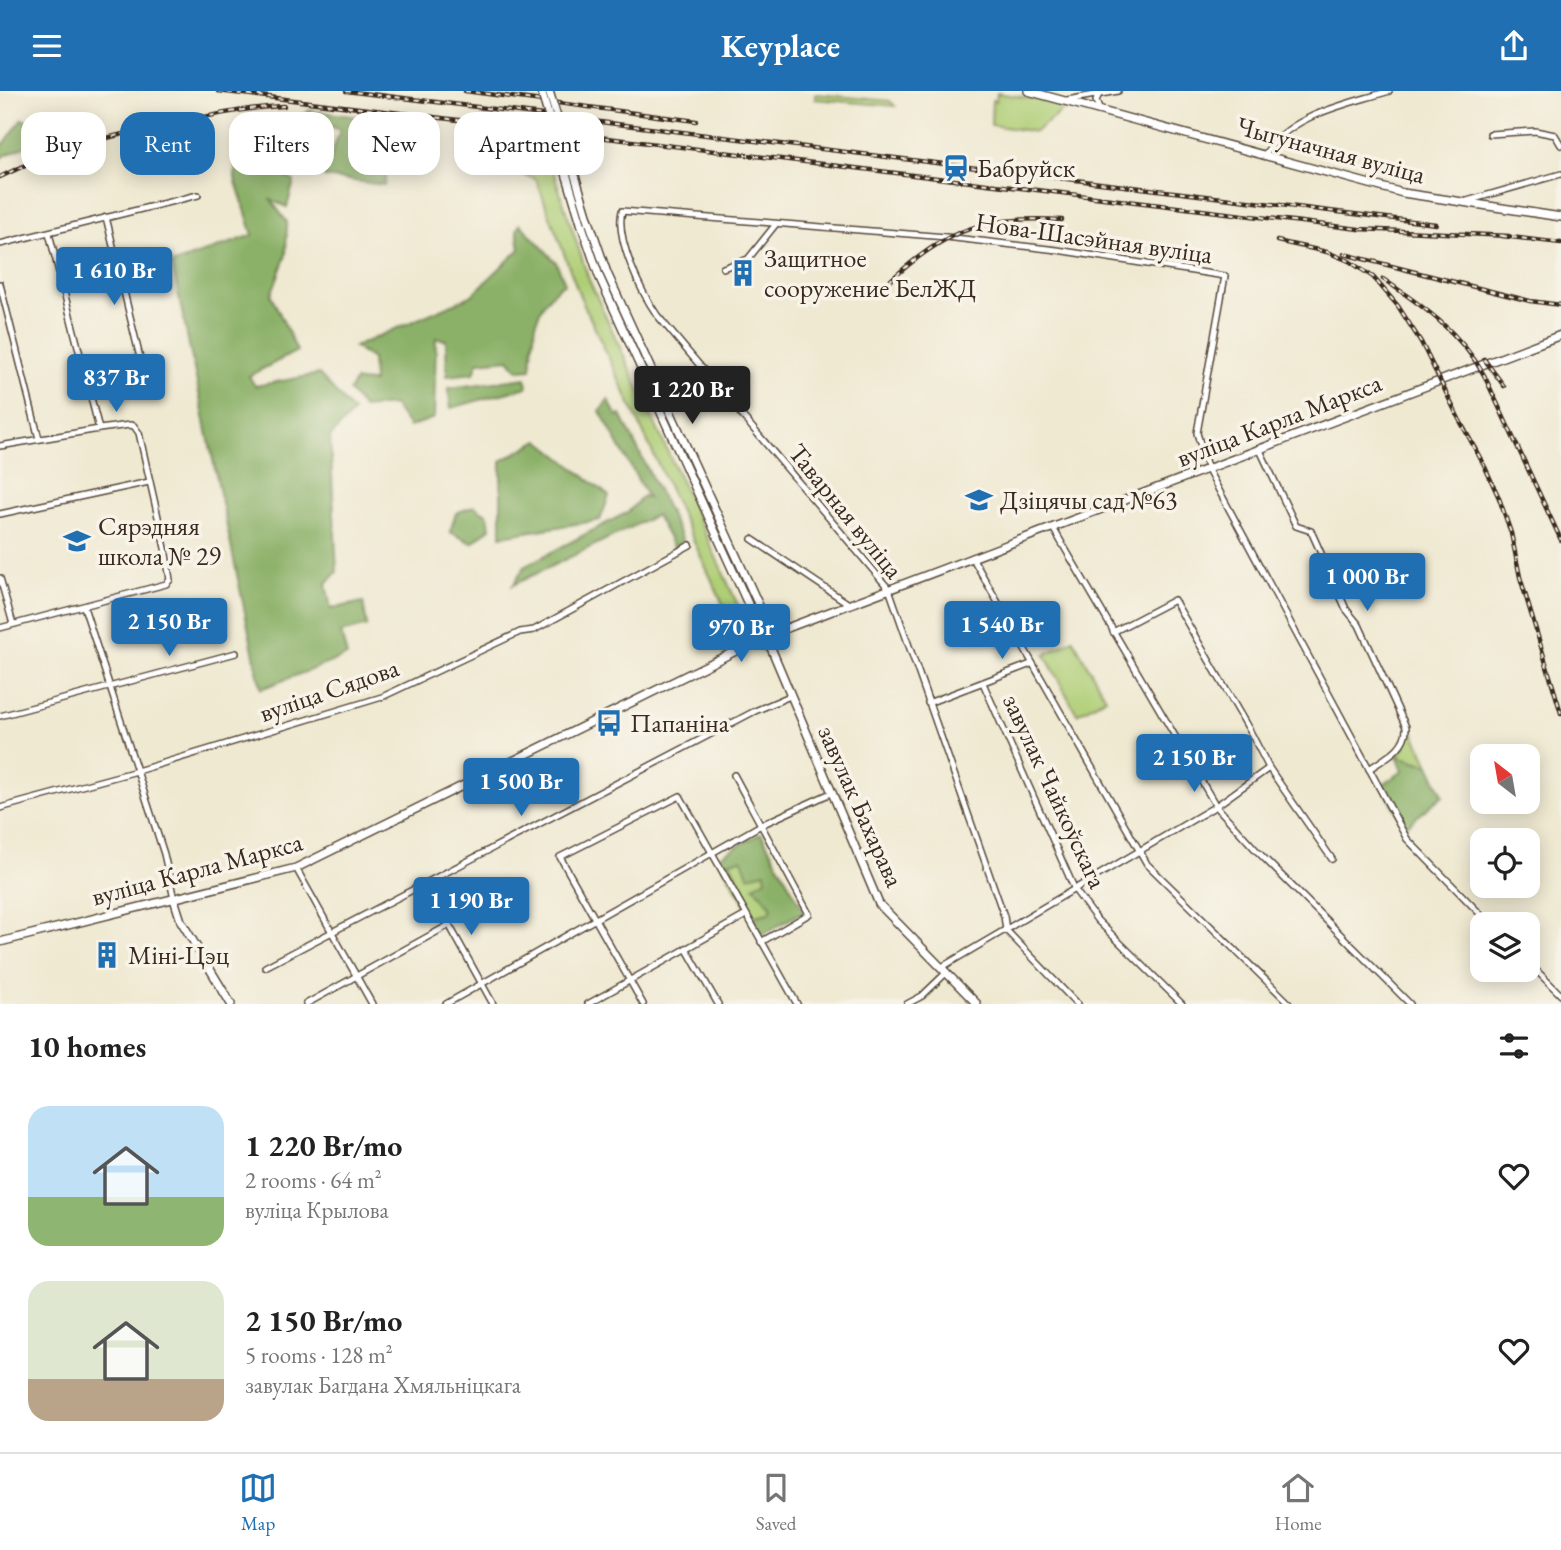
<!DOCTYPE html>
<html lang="en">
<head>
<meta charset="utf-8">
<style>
	:root { --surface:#fff; --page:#f6f6f6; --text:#222; --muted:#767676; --line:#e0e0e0; --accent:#1f6fb2 }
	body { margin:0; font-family:"EB Garamond",serif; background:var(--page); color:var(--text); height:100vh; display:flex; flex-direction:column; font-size:26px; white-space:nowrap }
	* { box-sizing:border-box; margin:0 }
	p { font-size:23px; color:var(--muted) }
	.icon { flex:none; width:38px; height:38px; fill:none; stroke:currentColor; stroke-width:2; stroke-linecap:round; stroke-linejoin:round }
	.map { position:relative; height:913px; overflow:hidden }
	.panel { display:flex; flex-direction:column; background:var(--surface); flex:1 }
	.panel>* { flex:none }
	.guide { position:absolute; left:21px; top:21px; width:700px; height:63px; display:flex; gap:14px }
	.needle { width:46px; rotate:329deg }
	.buttons { position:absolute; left:1470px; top:653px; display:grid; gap:14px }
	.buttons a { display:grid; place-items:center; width:70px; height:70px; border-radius:14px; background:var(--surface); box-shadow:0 4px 18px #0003; font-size:35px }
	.price { position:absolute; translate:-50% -60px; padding:0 16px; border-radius:7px; background:var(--accent); color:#fff; font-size:23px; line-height:46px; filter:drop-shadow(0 2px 4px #0008) }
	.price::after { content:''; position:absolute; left:50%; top:42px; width:21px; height:16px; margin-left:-10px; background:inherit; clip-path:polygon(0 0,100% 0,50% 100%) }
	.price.current { background:#222; color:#fff }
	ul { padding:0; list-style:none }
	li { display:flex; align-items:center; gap:21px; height:175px; padding:0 28px }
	li span { display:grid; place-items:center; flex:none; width:196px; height:140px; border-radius:21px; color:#555 }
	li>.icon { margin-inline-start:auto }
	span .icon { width:84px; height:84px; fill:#fffc; stroke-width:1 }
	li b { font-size:30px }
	h2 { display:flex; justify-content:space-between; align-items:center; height:84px; padding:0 28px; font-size:30px }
	.chip { padding:0 24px; border-radius:21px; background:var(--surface); box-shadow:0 4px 18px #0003; font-size:24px; line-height:63px }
	.chip.current { background:var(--accent); color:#fff }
	header { display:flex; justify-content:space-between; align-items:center; height:91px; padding:0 28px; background:var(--accent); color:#fff; font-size:32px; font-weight:700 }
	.dock { display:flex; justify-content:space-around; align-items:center; height:98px; border-top:2px solid var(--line); background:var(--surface); font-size:19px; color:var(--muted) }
	.dock a { display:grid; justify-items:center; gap:4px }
	.dock .current { color:var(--accent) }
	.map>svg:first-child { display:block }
	.green { fill:#afce76; stroke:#757c4a; stroke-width:2 }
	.forest { fill:#8bb167; stroke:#636e42; stroke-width:2 }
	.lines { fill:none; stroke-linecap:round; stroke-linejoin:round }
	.street-casing { stroke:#564739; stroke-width:8 }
	.secondary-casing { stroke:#564739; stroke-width:10 }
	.street { stroke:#fff; stroke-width:5 }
	.secondary { stroke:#fff; stroke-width:7 }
	.rail-casing { stroke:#3b2a1e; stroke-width:4.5 }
	.rail { stroke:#f7f3e8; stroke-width:2; stroke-dasharray:5; stroke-linecap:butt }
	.secondary-bridge-casing { stroke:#564739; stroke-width:10; stroke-linecap:butt }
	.secondary-bridge { stroke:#fff; stroke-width:7 }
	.labels { text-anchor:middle; stroke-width:7; stroke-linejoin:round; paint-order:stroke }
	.street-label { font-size:26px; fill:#3b2a1e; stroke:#f7f3e8 }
	.poi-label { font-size:26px; fill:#3b2a1e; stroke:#f7f3e8; text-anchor:start }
</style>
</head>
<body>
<header><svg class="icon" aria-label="menu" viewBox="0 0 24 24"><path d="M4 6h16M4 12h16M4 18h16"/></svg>Keyplace<svg class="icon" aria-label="share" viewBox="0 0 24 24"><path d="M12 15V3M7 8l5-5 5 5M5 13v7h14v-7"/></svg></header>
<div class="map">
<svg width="1561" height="913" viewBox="0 0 1561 913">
	<rect width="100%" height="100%" fill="#f7f3e8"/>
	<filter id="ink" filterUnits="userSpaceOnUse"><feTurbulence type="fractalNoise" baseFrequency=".0143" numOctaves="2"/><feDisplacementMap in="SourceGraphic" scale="14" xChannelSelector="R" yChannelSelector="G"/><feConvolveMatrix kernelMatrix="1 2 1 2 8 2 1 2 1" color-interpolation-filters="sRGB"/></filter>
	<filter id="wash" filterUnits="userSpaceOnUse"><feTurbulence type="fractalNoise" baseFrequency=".00686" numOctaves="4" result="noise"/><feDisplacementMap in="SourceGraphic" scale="28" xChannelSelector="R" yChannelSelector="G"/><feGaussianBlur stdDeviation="1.57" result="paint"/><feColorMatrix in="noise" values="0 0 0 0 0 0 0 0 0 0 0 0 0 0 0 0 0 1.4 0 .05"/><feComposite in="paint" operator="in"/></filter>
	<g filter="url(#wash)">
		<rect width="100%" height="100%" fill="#efe9d1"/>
		<g class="green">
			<polygon points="997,2 1067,13 1067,16 1035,41 991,34 992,9 996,10"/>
			<polygon points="815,3 890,10 895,15 815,8"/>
			<polygon points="502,47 541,59 549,68 589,189 747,534 749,545 741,552 580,205 536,88 499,76"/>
			<polygon points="1073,548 1106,607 1077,623 1045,564"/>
			<polygon points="1410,634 1429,674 1397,665 1405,656"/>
			<polygon points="742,767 765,781 773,815 769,822 751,826 743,810 747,805 729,770"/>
		</g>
		<g class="forest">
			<polygon points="309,19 413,34 411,57 391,58 384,94 324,86 340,39 319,31 307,46 296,30"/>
			<polygon points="250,24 263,38 259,70 267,78 294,90 287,116 271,109 287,131 286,164 271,204 297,260 249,285 255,295 319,283 353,321 330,346 337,481 326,493 331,518 363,511 367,535 341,542 347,565 261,598 172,173 253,144 235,87 236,59"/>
			<polygon points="22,28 38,36 42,48 0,67 0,55 4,53"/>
			<path d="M520,133L556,171L565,192C532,213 534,243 531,278L518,279L509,268L478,271L474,282L447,285L446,249L436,247L434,327L409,336L393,314L363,317L349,300L355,290L373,291L372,268L354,256L471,205L520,158L517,139Z"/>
			<polygon points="526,287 527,296 451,317 448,297"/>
			<polygon points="608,309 617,325 621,324 683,450 674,457 656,424 513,494 525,475 628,421 643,405 648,407 600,320"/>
			<polygon points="539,349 609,405 600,429 501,445 501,370"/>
			<polygon points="474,415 488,424 490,437 472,452 450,441 456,422"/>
			<polygon points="1397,665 1429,674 1443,704 1405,736 1382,694 1403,680"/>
			<polygon points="761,742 804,820 762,844 751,826 769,822 772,816 754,795 766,788 765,781 748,785 742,768 729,770 747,805 743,810 718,766"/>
		</g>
	</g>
	<g filter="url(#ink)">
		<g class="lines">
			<defs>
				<g id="street">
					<polyline points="1067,9 1118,0"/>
					<polyline points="1099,18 1096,10 1099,3"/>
					<polyline points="1490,43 1535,40 1555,44 1561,54"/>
					<path d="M1264,65C1289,23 1346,14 1389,0"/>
					<polyline points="1467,110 1561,83"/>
					<polyline points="0,153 198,104"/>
					<polyline points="723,177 748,168 776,133"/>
					<polyline points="0,193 39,348"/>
					<polyline points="86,283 141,271 106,126"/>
					<polyline points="0,355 99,338"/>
					<path d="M1260,359L1296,435L1311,440L1346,518L1359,534L1406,636C1407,657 1385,667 1369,678"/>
					<polyline points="0,423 149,391"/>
					<polyline points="1053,437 1216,715 1256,759 1410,913"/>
					<polyline points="752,448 849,513"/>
					<polyline points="972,466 1147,773 1290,913"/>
					<polyline points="0,487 13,533"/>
					<polyline points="84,516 164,763 174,808"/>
					<polyline points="0,537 166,493 170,489 165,457 139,342 134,335 130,334 99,338 49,142"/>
					<polyline points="1113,541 1174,509 1250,640 1269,677 1332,768"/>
					<polyline points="983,592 1075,799 1097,829 1182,913"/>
					<polyline points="928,612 1031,573"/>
					<polyline points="0,625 236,562"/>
					<polyline points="734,684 809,823 761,851"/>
					<polyline points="0,717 137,680 382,606 520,541 534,539 690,454"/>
					<polyline points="296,777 372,913"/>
					<polyline points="426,792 493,913"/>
					<polyline points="686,857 718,913"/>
					<polyline points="1528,871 1561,904"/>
					<polyline points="265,876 755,620 790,605"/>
					<polyline points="942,876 1216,715 1269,677"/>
					<polyline points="306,913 449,834"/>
					<polyline points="446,913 761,734 831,702"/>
					<polyline points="588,913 746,824"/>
					<polyline points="643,913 560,766 680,705 797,913"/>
					<polyline points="907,913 922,905 947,881"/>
					<path d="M1077,913L1006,839L1004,825L889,498L657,224C641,201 615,148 622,120L946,146L1057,159L1225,185L1197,342L1208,379L1407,748L1490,833"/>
				</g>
				<g id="secondary">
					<polyline points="1028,0 1403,102 1561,126"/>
					<polyline points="589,130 607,182 766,530 766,545"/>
					<polyline points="581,132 599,185 758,535 766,545 879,813 977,913"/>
					<polyline points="174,808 181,830 231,913"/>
					<polyline points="0,851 296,777 766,545 1561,244"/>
				</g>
			</defs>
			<use href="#street" class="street-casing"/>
			<use href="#secondary" class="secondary-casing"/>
			<use href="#street" class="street"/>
			<use href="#secondary" class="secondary"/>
			<defs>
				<g id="rail">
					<polyline points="218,0 1359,138 1509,145"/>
					<polyline points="346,0 1436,133"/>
					<polyline points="465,0 696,30"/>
					<path d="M0,86C61,55 127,41 194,28C224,22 254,16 284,15"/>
					<polyline points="1502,145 1561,152"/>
					<polyline points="1277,150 1327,161 1349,170 1373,186 1398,215 1421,251 1459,328 1485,376 1499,407 1511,442 1520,486 1561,622"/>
					<polyline points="1344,163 1530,210 1561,214"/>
					<path d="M1383,188C1423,215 1460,241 1484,284L1561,449"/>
					<path d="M874,204C940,144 970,124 1062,129"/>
					<polyline points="1484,268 1504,295"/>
				</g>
			</defs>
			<use href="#rail" class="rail-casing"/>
			<use href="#rail" class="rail"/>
			<defs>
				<g id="secondary-bridge">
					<polyline points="541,0 581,132"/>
					<polyline points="549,0 589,130"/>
				</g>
			</defs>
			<use href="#secondary-bridge" class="secondary-bridge-casing"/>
			<use href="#secondary-bridge" class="secondary-bridge"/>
		</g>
	</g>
	<defs>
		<symbol id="station-bare" viewBox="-9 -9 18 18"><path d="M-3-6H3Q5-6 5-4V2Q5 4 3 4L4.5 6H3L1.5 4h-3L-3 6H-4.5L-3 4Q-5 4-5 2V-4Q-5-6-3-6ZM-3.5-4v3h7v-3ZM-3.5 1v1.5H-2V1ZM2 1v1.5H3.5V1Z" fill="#1f6fb2" stroke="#f7f3e8" stroke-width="2.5" paint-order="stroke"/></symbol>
		<symbol id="building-bare" viewBox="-9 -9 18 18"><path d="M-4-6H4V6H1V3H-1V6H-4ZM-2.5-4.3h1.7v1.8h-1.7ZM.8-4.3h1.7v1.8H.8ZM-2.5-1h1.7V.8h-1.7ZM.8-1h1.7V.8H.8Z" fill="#1f6fb2" stroke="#f7f3e8" stroke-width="2.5" paint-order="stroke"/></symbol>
		<symbol id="school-bare" viewBox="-9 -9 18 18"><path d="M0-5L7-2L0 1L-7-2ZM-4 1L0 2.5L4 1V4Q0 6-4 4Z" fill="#1f6fb2" stroke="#f7f3e8" stroke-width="2.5" paint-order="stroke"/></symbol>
		<symbol id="bus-bare" viewBox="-9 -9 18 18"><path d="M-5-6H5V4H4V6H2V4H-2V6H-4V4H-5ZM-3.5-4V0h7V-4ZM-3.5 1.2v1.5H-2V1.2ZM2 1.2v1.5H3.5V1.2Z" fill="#1f6fb2" stroke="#f7f3e8" stroke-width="2.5" paint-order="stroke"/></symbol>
	</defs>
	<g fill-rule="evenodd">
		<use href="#station-bare" x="937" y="58" width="38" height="38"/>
		<use href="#building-bare" x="724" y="163" width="38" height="38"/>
		<use href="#school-bare" x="960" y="390" width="38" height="38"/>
		<use href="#school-bare" x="58" y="431" width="38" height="38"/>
		<use href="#bus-bare" x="590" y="613" width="38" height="38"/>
		<use href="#building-bare" x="88" y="845" width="38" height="38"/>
	</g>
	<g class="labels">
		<g class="street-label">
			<text transform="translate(1331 59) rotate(15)" y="9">Чыгуначная вуліца</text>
			<text transform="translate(1094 147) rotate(8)" y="9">Нова-Шасэйная вуліца</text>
			<text transform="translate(1279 329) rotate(-21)" y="9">вуліца Карла Маркса</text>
			<text transform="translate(846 420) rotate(51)" y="9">Таварная вуліца</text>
			<text transform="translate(329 599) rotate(-19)" y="9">вуліца Сядова</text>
			<text transform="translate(1055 700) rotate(65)" y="9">завулак Чайкоўскага</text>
			<text transform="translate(861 715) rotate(66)" y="9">завулак Бахарава</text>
			<text transform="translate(197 778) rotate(-15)" y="9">вуліца Карла Маркса</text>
		</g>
		<g class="poi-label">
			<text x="977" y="86">Бабруйск</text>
			<text x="764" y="176">Защитное<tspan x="764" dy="30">сооружение БелЖД</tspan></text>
			<text x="1000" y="418">Дзіцячы сад №63</text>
			<text x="98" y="444">Сярэдняя<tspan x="98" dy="30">школа № 29</tspan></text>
			<text x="630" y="641">Папаніна</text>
			<text x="128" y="873">Міні-Цэц</text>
		</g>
	</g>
</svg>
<div class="buttons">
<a><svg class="needle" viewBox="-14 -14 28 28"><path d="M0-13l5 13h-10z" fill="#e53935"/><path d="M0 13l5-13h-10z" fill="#767676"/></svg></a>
<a><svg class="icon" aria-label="locate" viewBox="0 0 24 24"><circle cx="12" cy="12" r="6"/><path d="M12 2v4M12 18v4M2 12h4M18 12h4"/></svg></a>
<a><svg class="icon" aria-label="layers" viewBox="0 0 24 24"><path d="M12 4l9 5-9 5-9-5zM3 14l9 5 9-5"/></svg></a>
</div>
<b class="price" style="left:114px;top:216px">1 610 Br</b>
<b class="price" style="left:116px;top:323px">837 Br</b>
<b class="price current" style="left:692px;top:335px">1 220 Br</b>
<b class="price" style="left:1367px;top:522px">1 000 Br</b>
<b class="price" style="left:169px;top:567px">2 150 Br</b>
<b class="price" style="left:1002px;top:570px">1 540 Br</b>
<b class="price" style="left:741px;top:573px">970 Br</b>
<b class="price" style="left:1194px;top:703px">2 150 Br</b>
<b class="price" style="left:521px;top:727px">1 500 Br</b>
<b class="price" style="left:471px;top:846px">1 190 Br</b>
<div class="guide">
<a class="chip">Buy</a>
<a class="chip current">Rent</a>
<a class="chip">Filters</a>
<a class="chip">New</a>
<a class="chip">Apartment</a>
</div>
</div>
<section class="panel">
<h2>10 homes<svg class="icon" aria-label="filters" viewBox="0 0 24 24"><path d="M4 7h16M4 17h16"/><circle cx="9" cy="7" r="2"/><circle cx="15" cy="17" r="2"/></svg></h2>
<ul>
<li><span style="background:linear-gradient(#bfe0f5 65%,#8fb573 0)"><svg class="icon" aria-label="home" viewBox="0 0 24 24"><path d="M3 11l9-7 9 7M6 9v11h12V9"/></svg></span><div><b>1 220 Br/mo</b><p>2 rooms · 64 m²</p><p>вуліца Крылова</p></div><svg class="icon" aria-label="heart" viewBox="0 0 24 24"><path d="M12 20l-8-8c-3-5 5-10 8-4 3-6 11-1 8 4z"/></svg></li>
<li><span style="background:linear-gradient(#dfe7d0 70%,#b9a48a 0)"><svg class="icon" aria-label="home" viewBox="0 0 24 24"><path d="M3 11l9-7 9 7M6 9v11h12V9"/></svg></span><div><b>2 150 Br/mo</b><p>5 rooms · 128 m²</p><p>завулак Багдана Хмяльніцкага</p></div><svg class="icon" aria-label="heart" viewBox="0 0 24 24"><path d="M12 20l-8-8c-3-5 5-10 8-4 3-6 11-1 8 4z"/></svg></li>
</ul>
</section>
<nav class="dock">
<a class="current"><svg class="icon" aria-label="map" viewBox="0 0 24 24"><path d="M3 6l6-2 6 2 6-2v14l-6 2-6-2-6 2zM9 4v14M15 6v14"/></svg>Map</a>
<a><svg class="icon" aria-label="saved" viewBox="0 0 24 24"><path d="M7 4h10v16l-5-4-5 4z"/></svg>Saved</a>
<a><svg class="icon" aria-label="home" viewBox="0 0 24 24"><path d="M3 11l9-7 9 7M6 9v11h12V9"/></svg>Home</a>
</nav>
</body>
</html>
